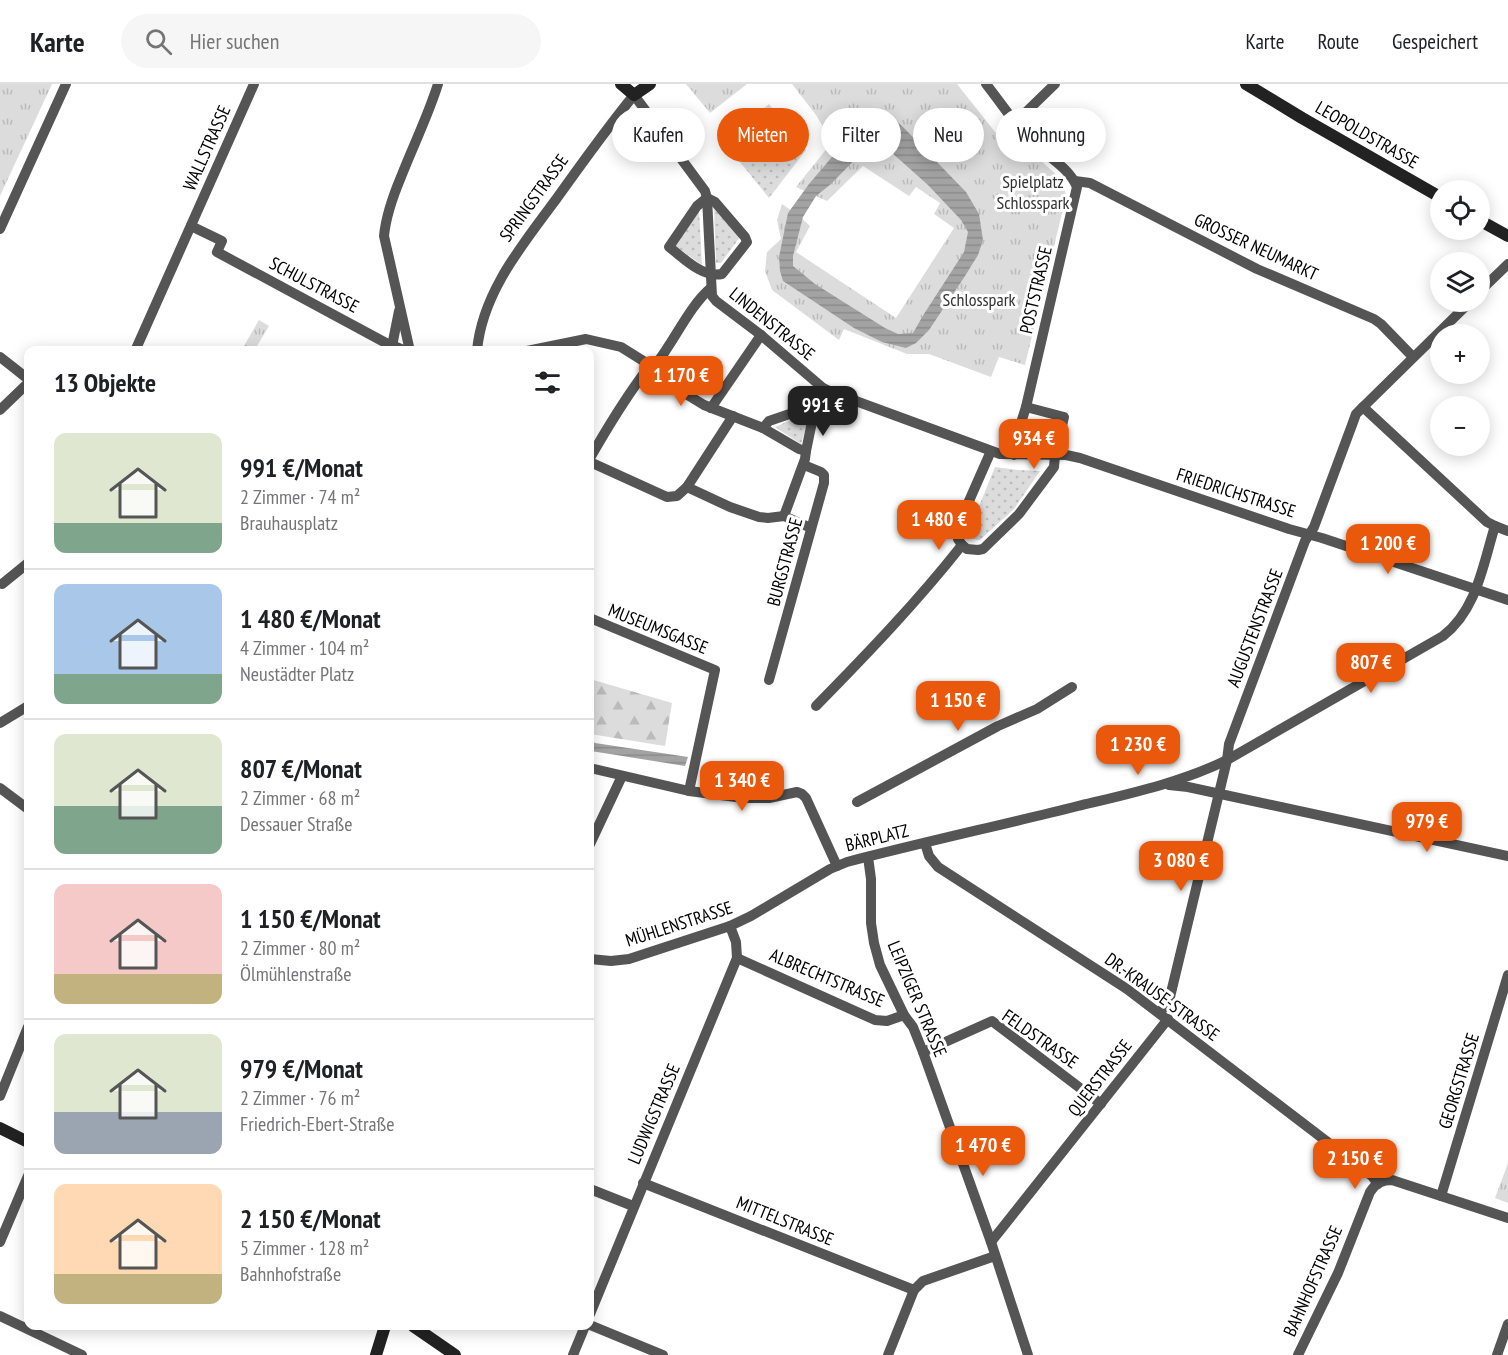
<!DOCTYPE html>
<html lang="de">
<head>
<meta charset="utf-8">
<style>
	:root { --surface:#fff; --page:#f6f6f6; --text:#202124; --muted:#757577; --line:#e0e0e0; --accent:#ea580c }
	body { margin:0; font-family:"PT Sans Narrow",sans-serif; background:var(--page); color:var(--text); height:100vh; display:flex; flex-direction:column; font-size:22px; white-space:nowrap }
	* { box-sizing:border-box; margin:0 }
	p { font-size:20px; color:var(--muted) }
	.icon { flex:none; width:33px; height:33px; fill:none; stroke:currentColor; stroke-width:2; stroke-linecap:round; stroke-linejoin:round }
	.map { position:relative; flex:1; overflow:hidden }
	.sheet { position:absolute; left:24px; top:262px; width:570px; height:984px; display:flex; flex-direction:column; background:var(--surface); border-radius:12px; box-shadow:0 3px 15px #0003 }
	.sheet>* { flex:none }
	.hud { position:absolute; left:612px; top:24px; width:570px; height:54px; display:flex; gap:12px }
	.tools { position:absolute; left:1430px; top:96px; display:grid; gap:12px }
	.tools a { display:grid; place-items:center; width:60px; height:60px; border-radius:50%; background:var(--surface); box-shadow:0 3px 15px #0003; font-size:30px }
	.price { position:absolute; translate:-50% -51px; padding:0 14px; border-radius:12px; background:var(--accent); color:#fff; font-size:20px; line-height:39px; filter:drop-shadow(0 2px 3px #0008) }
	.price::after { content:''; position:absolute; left:50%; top:36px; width:18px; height:14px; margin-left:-9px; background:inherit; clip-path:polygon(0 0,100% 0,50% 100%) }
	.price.selected { background:#222; color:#fff }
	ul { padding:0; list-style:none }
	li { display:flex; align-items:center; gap:18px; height:150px; padding:0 30px }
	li+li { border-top:2px solid var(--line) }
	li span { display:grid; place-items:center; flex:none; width:168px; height:120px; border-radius:12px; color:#555 }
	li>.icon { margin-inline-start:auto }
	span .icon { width:72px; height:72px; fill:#fffc; stroke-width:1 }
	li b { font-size:26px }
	h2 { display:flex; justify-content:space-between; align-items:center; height:72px; padding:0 30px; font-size:26px }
	.pill { padding:0 21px; border-radius:27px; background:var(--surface); box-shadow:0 3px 15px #0003; font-size:21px; line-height:54px }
	.pill.selected { background:var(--accent); color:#fff }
	header { display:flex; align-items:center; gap:36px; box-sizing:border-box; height:84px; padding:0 30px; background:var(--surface); border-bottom:2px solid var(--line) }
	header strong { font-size:28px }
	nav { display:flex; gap:33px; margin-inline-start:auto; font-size:21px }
	.search { width:420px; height:54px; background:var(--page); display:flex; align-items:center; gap:15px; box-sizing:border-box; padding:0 21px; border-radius:33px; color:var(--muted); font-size:22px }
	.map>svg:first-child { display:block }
	.grass { fill:url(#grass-dots) }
	.forest { fill:url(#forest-firs) }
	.park { fill:url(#park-tufts) }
	.water { fill:url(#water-rules); fill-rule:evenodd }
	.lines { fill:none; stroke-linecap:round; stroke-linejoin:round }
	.street { stroke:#555; stroke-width:10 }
	.secondary { stroke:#222; stroke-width:12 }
	.labels { text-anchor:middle; stroke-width:6; stroke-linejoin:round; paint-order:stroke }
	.street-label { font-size:18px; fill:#000; stroke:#fff }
	.park-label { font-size:18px; fill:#333; stroke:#fff }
</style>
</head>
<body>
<header>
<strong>Karte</strong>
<div class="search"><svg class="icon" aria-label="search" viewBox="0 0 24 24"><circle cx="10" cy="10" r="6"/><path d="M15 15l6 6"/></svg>Hier suchen</div>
<nav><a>Karte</a><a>Route</a><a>Gespeichert</a></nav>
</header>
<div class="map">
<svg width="1508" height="1271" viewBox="0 0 1508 1271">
	<defs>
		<pattern id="grass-dots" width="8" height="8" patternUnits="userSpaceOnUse" patternTransform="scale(1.5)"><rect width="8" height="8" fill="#dcdcdc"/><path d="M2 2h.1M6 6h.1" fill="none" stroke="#bbb" stroke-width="1.8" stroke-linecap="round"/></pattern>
		<pattern id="forest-firs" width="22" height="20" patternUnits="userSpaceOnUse" patternTransform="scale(1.5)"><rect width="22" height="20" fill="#dcdcdc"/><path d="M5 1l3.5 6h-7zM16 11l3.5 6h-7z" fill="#bbb"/></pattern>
		<pattern id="park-tufts" width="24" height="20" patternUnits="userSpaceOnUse" patternTransform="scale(1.5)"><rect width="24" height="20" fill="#dcdcdc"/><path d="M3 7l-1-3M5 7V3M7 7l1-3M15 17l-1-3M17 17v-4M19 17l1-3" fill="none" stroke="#bbb"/></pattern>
		<pattern id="water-rules" width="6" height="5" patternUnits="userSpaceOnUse" patternTransform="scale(1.5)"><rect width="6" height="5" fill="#a3a3a3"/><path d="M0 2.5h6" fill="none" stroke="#8b8b8b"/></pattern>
	</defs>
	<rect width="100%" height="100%" fill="#fff"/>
	<g class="grass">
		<polygon points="769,20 806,66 769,114 723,57"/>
		<polygon points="699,125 702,181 674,161"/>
		<polygon points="714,125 740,153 721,179 716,179"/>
		<polygon points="811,327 801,360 775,343"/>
		<path d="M995,383L1018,386L1040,387L1014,425L980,456C974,456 971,454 968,449Z"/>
	</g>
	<polygon class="forest" points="590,595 672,619 665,662 590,650"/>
	<g class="park">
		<polygon points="0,0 52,0 0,112"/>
		<polygon points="686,0 747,0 710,29"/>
		<polygon points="792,0 957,0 1007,63 1016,54 1060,94 1064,101 1066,113 1025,281 999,273 991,293 929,270 907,270 844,245 839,256 772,206 765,187 767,168 781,155 777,136 782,120 798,131 810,142 796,168 896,234 954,144 934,130 940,119 916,103 909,112 863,82 827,117 796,103 832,58 816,31"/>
		<polygon points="259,236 269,242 254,267 241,267"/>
		<polygon points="1508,1079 1508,1119 1495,1114"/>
	</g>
	<g class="water">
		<path d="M878,25L884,26L903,43L966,108L979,130L983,156L978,171L965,192L929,246L916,259L906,264L882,258L854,244L783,197L780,187L779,173L788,129L809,100L854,47L872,29ZM882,60L928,101L961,136L968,148L964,168L924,230L913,249L898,250L885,244L815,200L793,182V172L803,133L816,112L831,100L868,62Z"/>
		<polygon points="590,657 595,659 688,673 685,682 591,667 590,667"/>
	</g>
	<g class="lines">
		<g class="street">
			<path d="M986,0C1001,19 1014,39 1030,56C1045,71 1069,83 1077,103L1026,323L1014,361V371"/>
			<polyline points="1016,40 1022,32 1055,0"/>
			<polyline points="1075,97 1090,99 1257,185 1374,235 1381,240 1413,273"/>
			<path d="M707,114L715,118L745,153L747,158L722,190C702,194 684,174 669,163L697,122Z"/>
			<polyline points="191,142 222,157 217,168 386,259 406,267"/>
			<polyline points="0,145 66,0"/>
			<polyline points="1479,208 1508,180"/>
			<polyline points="135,267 254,0"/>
			<polyline points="391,267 399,227"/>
			<path d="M410,267L384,152C386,131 393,112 401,93C413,62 428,32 438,0"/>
			<path d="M477,267C482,208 524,159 557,114C582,79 607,44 634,11L705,107L707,114L712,212L716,217L761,251L823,304L834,309L1000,370L1066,371L1080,374L1289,445L1322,454L1508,516"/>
			<polyline points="527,267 586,255 621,263 645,278 655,291 704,321 763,344 799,365 806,367"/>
			<polyline points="0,273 28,295"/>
			<polyline points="1363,323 1487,438 1495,442"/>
			<polyline points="711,324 761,251"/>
			<polyline points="0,326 28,299"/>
			<polyline points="763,344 769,337 813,322"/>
			<polyline points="991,367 958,442 957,449 958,455 962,461 967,465 978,466 983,465 1019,430 1054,383 1055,371 1064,333 1026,323"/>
			<path d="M590,374C606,346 623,318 642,292C647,286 654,282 659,276C675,255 691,220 711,204"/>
			<polyline points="590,378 667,413 677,412 687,403 733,332"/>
			<polyline points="687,403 730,423 759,433 768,434 784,432 811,444"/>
			<polyline points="784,432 805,375 806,367 813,333 813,322 823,304"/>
			<polyline points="2,500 28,479"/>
			<polyline points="590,534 715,586 689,707"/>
			<polyline points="769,596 824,399 824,391 821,388 804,381"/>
			<path d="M816,622C867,570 917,518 962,461"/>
			<polyline points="0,639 28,622"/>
			<polyline points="590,684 689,707 744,714 769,714 797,708 802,710 806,714 837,782"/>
			<polyline points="1169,701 1188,703 1508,772"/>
			<polyline points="0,704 28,725"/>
			<polyline points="857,718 998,642 1037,625 1072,603"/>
			<polyline points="925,759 929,772 938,783 1127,905 1372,1092 1378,1100"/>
			<polyline points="590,760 622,692"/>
			<polyline points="868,773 871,795 871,839 874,859 880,881 904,931 913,943 923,968 991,1158 1028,1271"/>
			<polyline points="737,874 875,936 887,937 904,931"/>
			<path d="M590,875L611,877L629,875L730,842L751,832L830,785L847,778C924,758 1002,741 1078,722C1128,710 1180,699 1227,676L1443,552C1477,526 1483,480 1495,442L1508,447"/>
			<polyline points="1160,929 1170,913 1227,676 1229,660 1305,457 1314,443 1352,341 1356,330 1363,323 1470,218"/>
			<polyline points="923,968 992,937 1101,1020"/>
			<polyline points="0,1012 28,943"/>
			<polyline points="643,1099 914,1206"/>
			<polyline points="590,1105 633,1122"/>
			<polyline points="1441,1112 1508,891"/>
			<polyline points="0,1158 28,1092"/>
			<polyline points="991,1158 1168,935"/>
			<polyline points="590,1230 737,874 736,858 730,842"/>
			<polyline points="0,1232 82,1271"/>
			<polyline points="590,1241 663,1271"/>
			<polyline points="573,1271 585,1242"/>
			<polyline points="888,1271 914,1206 923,1197 995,1172"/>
			<path d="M1298,1271L1338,1189L1370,1108C1376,1099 1382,1096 1392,1096L1508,1134"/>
			<polyline points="1497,1271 1508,1240"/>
		</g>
		<g class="secondary">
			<polyline points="621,0 634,11 650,0"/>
			<polyline points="1246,0 1302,34 1440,113"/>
			<polyline points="1479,136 1508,152"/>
			<polyline points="0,1044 28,1058"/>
			<polyline points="413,1242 455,1271"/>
			<polyline points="376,1271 385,1242"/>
		</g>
	</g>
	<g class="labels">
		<g class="street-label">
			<text transform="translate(1367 51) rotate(30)" y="6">LEOPOLDSTRASSE</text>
			<text transform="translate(207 64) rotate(-66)" y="6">WALLSTRASSE</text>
			<text transform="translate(534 114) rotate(-54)" y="6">SPRINGSTRASSE</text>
			<text transform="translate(1256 163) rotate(25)" y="6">GROSSER NEUMARKT</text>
			<text transform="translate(314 201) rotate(28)" y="6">SCHULSTRASSE</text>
			<text transform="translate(1036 206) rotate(-77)" y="6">POSTSTRASSE</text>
			<text transform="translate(772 240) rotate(39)" y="6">LINDENSTRASSE</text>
			<text transform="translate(1236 409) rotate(18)" y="6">FRIEDRICHSTRASSE</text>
			<text transform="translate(785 478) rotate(-75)" y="6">BURGSTRASSE</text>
			<text transform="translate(1255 544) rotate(-69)" y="6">AUGUSTENSTRASSE</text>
			<text transform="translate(658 545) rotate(22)" y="6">MUSEUMSGASSE</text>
			<text transform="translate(877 754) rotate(-14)" y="6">BÄRPLATZ</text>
			<text transform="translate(679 840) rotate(-18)" y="6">MÜHLENSTRASSE</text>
			<text transform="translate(827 894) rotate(23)" y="6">ALBRECHTSTRASSE</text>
			<text transform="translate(1162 913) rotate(36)" y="6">DR.-KRAUSE-STRASSE</text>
			<text transform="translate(917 915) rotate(67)" y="6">LEIPZIGER STRASSE</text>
			<text transform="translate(1040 955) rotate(35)" y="6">FELDSTRASSE</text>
			<text transform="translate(1100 994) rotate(-52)" y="6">QUERSTRASSE</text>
			<text transform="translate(1459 997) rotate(-73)" y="6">GEORGSTRASSE</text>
			<text transform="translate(654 1030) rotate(-67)" y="6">LUDWIGSTRASSE</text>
			<text transform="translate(785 1137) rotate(22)" y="6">MITTELSTRASSE</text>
			<text transform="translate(1313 1197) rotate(-66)" y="6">BAHNHOFSTRASSE</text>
		</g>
		<g class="park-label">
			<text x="1033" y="104">Spielplatz<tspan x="1033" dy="21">Schlosspark</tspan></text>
			<text x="979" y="222">Schlosspark</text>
		</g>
	</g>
</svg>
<div class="tools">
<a><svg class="icon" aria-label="locate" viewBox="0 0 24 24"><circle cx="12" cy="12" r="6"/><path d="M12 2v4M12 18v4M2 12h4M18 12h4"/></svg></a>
<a><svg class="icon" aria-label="layers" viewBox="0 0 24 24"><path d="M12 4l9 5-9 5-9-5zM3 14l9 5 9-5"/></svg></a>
<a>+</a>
<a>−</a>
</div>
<b class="price" style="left:681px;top:323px">1 170 €</b>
<b class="price selected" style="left:823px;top:353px">991 €</b>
<b class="price" style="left:1034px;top:386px">934 €</b>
<b class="price" style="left:939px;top:467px">1 480 €</b>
<b class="price" style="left:1388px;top:491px">1 200 €</b>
<b class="price" style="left:1371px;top:610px">807 €</b>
<b class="price" style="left:958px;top:648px">1 150 €</b>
<b class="price" style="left:1138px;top:692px">1 230 €</b>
<b class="price" style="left:742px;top:728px">1 340 €</b>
<b class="price" style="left:1427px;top:769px">979 €</b>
<b class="price" style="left:1181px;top:808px">3 080 €</b>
<b class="price" style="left:983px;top:1093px">1 470 €</b>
<b class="price" style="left:1355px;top:1106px">2 150 €</b>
<div class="hud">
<a class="pill">Kaufen</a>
<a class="pill selected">Mieten</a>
<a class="pill">Filter</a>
<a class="pill">Neu</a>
<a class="pill">Wohnung</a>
</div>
<section class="sheet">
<h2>13 Objekte<svg class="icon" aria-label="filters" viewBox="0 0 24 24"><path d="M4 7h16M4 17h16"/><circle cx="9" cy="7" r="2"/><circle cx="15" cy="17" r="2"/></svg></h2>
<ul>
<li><span style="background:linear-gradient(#dfe7d0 75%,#7fa58c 0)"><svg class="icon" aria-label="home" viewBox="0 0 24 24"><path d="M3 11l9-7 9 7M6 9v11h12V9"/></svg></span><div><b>991 €/Monat</b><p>2 Zimmer · 74 m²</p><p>Brauhausplatz</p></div></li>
<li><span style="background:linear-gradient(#a9c7e8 75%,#7fa58c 0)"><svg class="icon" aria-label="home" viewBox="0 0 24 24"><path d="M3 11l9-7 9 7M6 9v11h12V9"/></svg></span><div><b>1 480 €/Monat</b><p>4 Zimmer · 104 m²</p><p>Neustädter Platz</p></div></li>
<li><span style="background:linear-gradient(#dfe7d0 60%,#7fa58c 0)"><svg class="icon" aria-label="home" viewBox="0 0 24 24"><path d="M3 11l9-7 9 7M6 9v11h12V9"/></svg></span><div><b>807 €/Monat</b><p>2 Zimmer · 68 m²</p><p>Dessauer Straße</p></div></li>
<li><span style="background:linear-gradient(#f6c9c9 75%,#c2b280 0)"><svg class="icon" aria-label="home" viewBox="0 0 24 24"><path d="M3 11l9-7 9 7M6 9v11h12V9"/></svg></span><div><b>1 150 €/Monat</b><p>2 Zimmer · 80 m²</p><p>Ölmühlenstraße</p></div></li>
<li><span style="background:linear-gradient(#dfe7d0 65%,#9aa5b1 0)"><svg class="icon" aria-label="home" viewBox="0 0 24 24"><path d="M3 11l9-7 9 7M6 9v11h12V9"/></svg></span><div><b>979 €/Monat</b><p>2 Zimmer · 76 m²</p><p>Friedrich-Ebert-Straße</p></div></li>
<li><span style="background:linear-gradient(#ffd9b3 75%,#c2b280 0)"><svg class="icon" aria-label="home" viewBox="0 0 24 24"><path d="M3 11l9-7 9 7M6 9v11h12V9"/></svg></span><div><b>2 150 €/Monat</b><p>5 Zimmer · 128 m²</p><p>Bahnhofstraße</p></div></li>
</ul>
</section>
</div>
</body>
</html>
